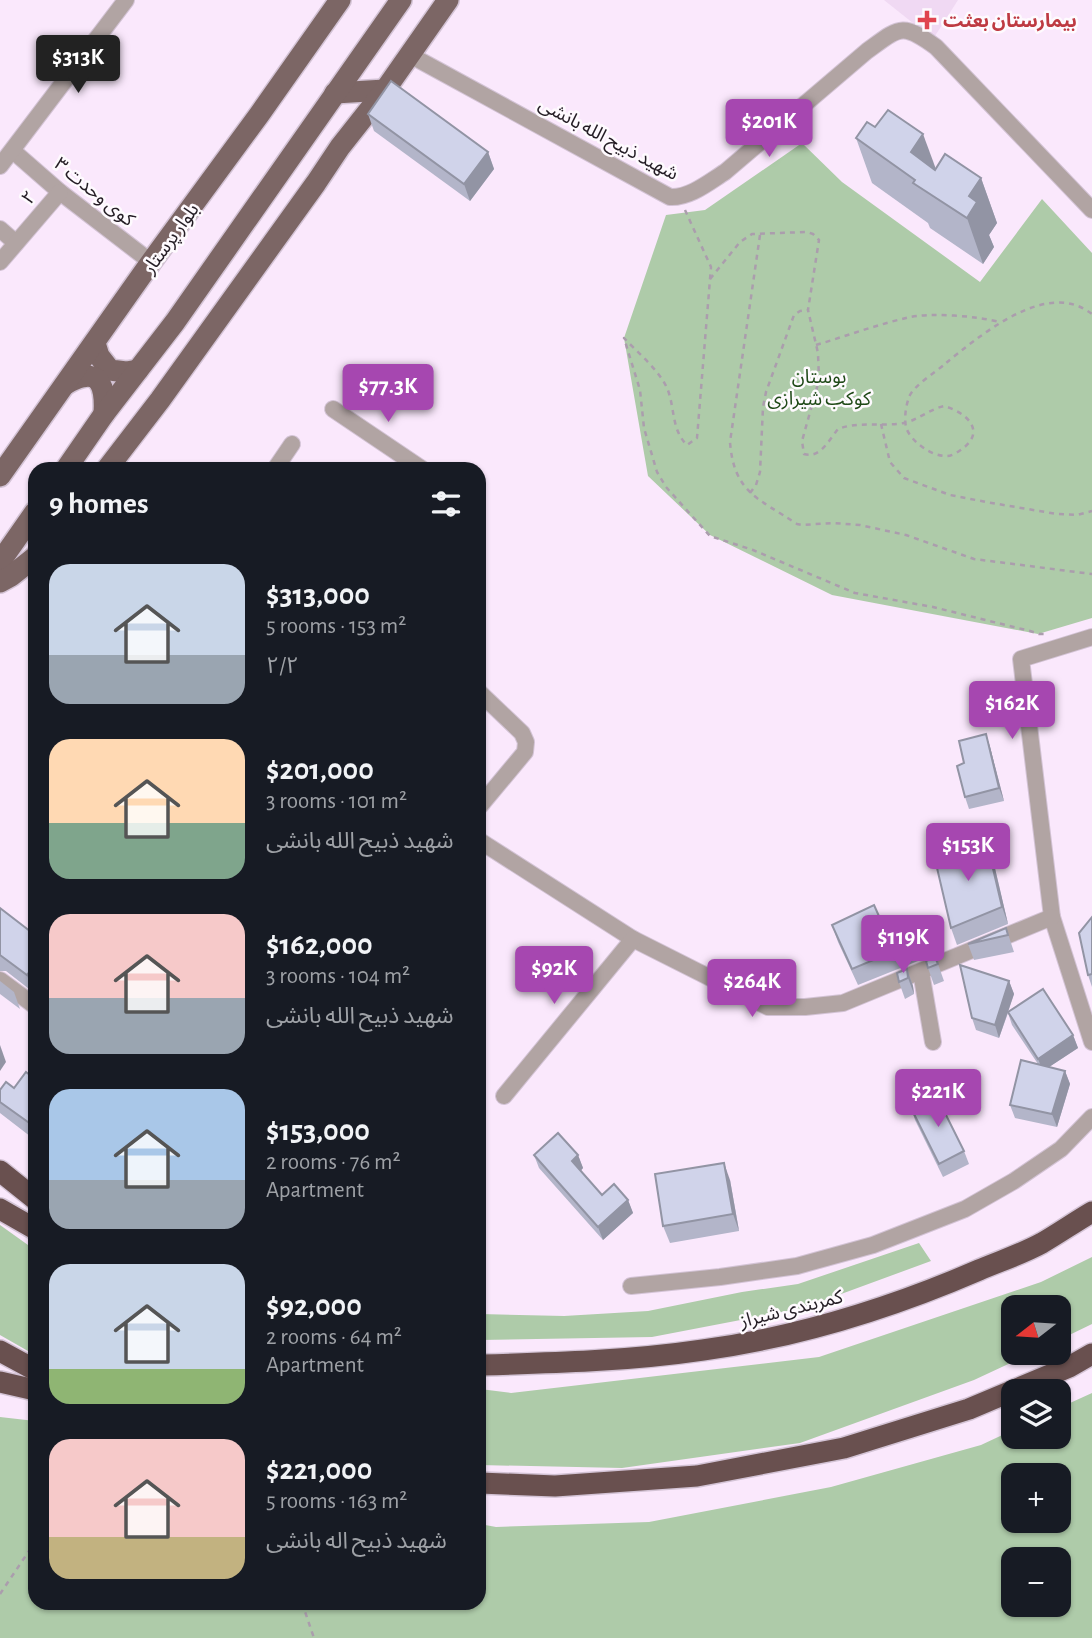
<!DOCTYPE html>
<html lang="en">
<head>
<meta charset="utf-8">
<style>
	:root { --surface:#171b24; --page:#20242c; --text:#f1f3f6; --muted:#9ea1a6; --accent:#a647b0 }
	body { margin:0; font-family:"Alegreya Sans","Noto Sans Arabic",sans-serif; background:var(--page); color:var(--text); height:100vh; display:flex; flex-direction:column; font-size:26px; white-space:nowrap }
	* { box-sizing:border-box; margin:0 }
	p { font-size:23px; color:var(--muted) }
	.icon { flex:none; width:38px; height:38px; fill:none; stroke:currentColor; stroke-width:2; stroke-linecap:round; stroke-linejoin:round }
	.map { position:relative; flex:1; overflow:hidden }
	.side { position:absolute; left:28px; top:462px; width:458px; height:1148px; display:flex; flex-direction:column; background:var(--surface); border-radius:21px; box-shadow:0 2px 5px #0004 }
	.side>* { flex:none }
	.needle { width:46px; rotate:253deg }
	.fabs { position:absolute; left:1001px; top:1295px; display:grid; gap:14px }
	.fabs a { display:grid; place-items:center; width:70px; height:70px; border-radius:14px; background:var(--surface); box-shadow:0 2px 5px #0004; font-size:35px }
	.price { position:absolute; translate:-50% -60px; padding:0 16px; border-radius:7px; background:var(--accent); color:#fff; font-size:23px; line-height:46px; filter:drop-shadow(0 2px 4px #0008) }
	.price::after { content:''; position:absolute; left:50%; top:42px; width:21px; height:16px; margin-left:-10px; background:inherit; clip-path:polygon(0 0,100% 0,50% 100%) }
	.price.selected { background:#222; color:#fff }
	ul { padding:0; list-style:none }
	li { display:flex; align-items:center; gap:21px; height:175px; padding:0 21px }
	li span { display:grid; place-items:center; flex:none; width:196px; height:140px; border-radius:21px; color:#555 }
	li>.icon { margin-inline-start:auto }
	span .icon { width:84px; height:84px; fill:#fffc; stroke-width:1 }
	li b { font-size:30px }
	h2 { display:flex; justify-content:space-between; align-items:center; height:84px; padding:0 21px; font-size:30px }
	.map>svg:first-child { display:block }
	.built { fill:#f0d9f3 }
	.green { fill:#aecba9; fill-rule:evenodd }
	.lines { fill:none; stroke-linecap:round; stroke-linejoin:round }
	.minor-casing { stroke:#d3c3d5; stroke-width:18 }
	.major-casing { stroke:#d3c3d5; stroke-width:24 }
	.highway-casing { stroke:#d3c3d5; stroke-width:24 }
	.path { stroke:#ab9dad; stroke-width:2.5; stroke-dasharray:5 5; stroke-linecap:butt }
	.minor { stroke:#b1a4a3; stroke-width:16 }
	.major { stroke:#7c6665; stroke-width:21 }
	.highway { stroke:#69504f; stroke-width:21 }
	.wall { fill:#b3b5c9 }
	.shaded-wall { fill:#9294a4 }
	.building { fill:#d0d3ea; stroke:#9294a4; stroke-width:2 }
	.health-dot { fill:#e0444e; stroke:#fefafe; stroke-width:2.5 }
	.labels { text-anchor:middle; stroke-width:5; stroke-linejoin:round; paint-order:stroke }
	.health-label { font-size:19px; font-weight:bold; fill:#be3a42; stroke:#fefafe; text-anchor:start }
	.street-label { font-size:19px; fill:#241d25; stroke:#fefafe }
	.park-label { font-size:19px; fill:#1f4917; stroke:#fefafe }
</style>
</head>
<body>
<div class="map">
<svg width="1092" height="1638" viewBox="0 0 1092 1638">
	<rect width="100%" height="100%" fill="#fae8fc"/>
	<polygon class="built" points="884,0 958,0 933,39"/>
	<g class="green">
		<polygon points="802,143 842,182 980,282 1042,199 1092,253 1092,618 1038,634 832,595 710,535 648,476 624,338 666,215 705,210"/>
		<polygon points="0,1225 35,1250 35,1355 0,1335"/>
		<polygon points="919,1243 931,1261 803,1308 652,1337 480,1340 480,1314 564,1316 648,1311 742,1292 798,1284"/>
		<polygon points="1092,1257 1092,1324 1059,1340 1059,1307 1013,1307 1013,1353 1032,1353 974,1380 800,1443 622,1468 480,1465 480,1389 511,1393 819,1357 1041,1282"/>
		<path d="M1092,1393V1638H0V1417L35,1421V1603H480V1524L496,1527L649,1522L831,1487L981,1445L1013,1430V1437H1059V1408ZM1059,1475V1521H1013V1475ZM1059,1559V1605H1013V1559Z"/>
	</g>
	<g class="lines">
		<defs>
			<g id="minor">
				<path d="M410,55L670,197C690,198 709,182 725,172L867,51C900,27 902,22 936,47L1092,210"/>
				<polyline points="13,151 60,192 151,262"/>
				<polyline points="0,166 126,0"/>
				<polyline points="0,229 16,243"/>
				<polyline points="0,262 60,192"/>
				<polyline points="333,409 422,469"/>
				<polyline points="275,469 292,444"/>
				<polyline points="1092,637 1021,659 1052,917 1092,1042"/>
				<polyline points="480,693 522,733 526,742 525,752 480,806"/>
				<polyline points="480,841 633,939 768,1007 805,1007 843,1003 1052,917"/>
				<polyline points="921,972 933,1042"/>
				<polyline points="0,980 35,1006"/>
				<polyline points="504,1096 633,939"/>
				<polyline points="631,1286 720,1277 797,1266 873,1245 965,1209 1014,1181 1061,1149 1092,1117"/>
			</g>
			<g id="major">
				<polyline points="335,93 385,90"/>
				<polyline points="95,343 99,356 110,370 126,372 138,370"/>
				<path d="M66,384C71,381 77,378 82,377C105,371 105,399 104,414"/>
				<polyline points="66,469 104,414 175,322 401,0"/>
				<polyline points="107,469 160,400 316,183 340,147 385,90 448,0"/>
				<polyline points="0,476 151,262 259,115 340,0"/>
				<polyline points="0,562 35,512"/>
				<polyline points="0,582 11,576 35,557"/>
			</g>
			<g id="highway">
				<polyline points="0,1171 35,1199"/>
				<polyline points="0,1209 35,1229"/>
				<polyline points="0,1351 35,1370"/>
				<path d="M480,1365C554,1363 629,1361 703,1350C798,1337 891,1308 979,1270C1000,1261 1022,1254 1042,1243C1059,1233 1075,1222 1092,1212"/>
				<polyline points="0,1382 35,1390"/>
				<polyline points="480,1483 555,1486 697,1476 844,1448 969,1409 1069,1367 1092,1354"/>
			</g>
		</defs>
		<use href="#minor" class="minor-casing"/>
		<use href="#major" class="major-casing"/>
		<use href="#highway" class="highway-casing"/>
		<g class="path">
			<path d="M685,210L711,267L697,438L687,445C671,430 675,406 667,388C659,370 637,352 624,338L640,390L644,428L657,472L666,487L710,536L753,550L855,593L933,607L1030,631L1039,634H1046"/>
			<path d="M760,235L730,442C734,493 758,498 797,524L802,525L833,523L860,525L906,535L974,559L1092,574"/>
			<path d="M710,279L740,242L752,234L807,232L813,234L819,240L808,310L818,353L819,380L802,441L804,454C820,459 829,440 838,429C859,421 882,427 904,423C916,421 930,409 944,406C966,412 987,431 962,449C958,452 952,456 947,456C932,457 910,441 906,427C904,417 906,404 910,395C916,384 936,372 946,363C977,338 1035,289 1078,306C1083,308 1088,311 1092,314"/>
			<path d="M816,345C846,336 876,325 906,318C930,312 976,316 1000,322"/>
			<polyline points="881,424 890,462 904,478 950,495 986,502 1057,514 1077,515 1092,511"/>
			<polyline points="750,493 756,485 760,472 763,407 766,392 794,315 800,311 808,310"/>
			<polyline points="0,1594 35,1542"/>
			<polyline points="302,1603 314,1638"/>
		</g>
		<use href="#minor" class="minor"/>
		<use href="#major" class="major"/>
		<use href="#highway" class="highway"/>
	</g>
	<g class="wall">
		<polygon points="368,114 488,152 494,169 470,201 374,131"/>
		<polygon points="875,127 935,168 981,178 997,223 989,235 994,247 983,264 930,228 928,223 872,183 856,138"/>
		<polygon points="986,734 990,747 1004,801 969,809 965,797 964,763"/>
		<polygon points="993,860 1008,924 957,945 951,928"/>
		<polygon points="0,908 35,935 35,989 33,992 6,971 0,971"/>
		<polygon points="1092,917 1092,987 1088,975"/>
		<polygon points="832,925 890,941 926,938 933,955 858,985 838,942"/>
		<polygon points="1006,928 1014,952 974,960 968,944"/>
		<polygon points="938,964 944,981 934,985 928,968"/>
		<polygon points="907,969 913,986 914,994 905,999 899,982"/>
		<polygon points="0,981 14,992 20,1009 0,994"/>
		<polygon points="1009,981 1014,994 1008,1012 1073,1035 1078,1048 1049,1067 1065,1071 1070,1084 1057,1127 1015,1118 1010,1105 1038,1064 1012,1025 1008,1013 999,1038 976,1030 972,1018"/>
		<polygon points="35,1079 35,1140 0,1113 0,1090 14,1088"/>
		<polygon points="911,1108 964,1151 969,1164 943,1177 915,1120"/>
		<polygon points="534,1155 578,1155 583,1168 581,1171 602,1195 628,1200 633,1213 603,1240 539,1168"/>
		<polygon points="730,1180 739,1231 670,1243 663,1226"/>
	</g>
	<g class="shaded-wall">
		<polygon points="923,134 940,180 911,152"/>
		<polygon points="488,152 494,169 470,201 464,184"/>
		<polygon points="981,178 997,223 989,235 994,247 983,264 967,218 969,196"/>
		<polygon points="986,734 990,747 1004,801 999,788"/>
		<polygon points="987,843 993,860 1008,924 1002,907"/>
		<polygon points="35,964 35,989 33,992 27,975"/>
		<polygon points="907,969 913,986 914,994 908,978"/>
		<polygon points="1009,981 1014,994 999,1038 995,1025"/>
		<polygon points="1073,1035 1078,1048 1043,1071 1038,1059"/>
		<polygon points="0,1045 6,1062 0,1071"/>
		<polygon points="1065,1071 1070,1084 1057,1127 1052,1114"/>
		<polygon points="578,1155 583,1168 577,1174 572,1161"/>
		<polygon points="724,1163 730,1180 739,1231 733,1214"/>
		<polygon points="628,1200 633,1213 603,1240 598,1227"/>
	</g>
	<g class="building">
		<polygon points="391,81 488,152 464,184 368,114"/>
		<polygon points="888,110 923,134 911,152 935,170 945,154 981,178 969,196 977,202 967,218 913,183 915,180 856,138 867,122 875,127"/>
		<polygon points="986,734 999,788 965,797 957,766 964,763 959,741"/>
		<polygon points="987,843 1002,907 951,928 934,855"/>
		<polygon points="874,905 890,941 921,926 926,938 852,969 832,925"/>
		<polygon points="0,908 35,935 35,964 27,975 0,955"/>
		<polygon points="1092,917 1092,974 1088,975 1079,933"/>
		<polygon points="1006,928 1008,935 968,944"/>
		<polygon points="935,957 938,964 928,968 926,961"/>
		<polygon points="960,965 1009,981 995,1025 972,1018"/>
		<polygon points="907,969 908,978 899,982 897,973"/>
		<polygon points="1043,989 1073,1035 1038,1059 1008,1012"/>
		<polygon points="1021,1060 1065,1071 1052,1114 1010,1105"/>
		<polygon points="26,1072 35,1079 35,1127 0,1102 0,1090 6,1082 14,1088"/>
		<polygon points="936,1095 964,1151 939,1164 911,1108"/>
		<polygon points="558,1133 578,1155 572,1161 602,1195 614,1184 628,1200 598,1227 534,1155"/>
		<polygon points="724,1163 733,1214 663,1226 655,1174"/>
	</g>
	<path class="health-dot" d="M923.5 9.5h7v7h7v7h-7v7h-7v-7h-7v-7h7z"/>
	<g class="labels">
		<g class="health-label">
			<text x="943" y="27">بیمارستان بعثت</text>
		</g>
		<g class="street-label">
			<text transform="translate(609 138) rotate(28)" y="7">شهید ذبیح الله بانشی</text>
			<text transform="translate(95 191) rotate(39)" y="7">کوی وحدت ۳</text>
			<text transform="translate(28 197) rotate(-49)" y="7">۲</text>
			<text transform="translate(170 238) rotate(-54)" y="7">بلوار پرستار</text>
			<text transform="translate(791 1308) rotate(-14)" y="7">کمربندی شیراز</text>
		</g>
		<g class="park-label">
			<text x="819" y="383">بوستان<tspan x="819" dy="22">کوکب شیرازی</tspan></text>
		</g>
	</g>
</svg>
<div class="fabs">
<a><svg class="needle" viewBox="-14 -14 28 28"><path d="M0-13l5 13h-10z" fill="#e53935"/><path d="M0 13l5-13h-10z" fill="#9ea1a6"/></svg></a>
<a><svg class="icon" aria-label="layers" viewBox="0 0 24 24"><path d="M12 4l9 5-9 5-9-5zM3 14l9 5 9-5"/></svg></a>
<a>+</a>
<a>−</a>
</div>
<b class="price selected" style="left:78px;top:95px">$313K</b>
<b class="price" style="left:769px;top:159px">$201K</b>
<b class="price" style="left:388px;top:424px">$77.3K</b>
<b class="price" style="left:1012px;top:741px">$162K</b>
<b class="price" style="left:968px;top:883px">$153K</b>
<b class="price" style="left:903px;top:975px">$119K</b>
<b class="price" style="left:554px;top:1006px">$92K</b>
<b class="price" style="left:752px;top:1019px">$264K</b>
<b class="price" style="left:938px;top:1129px">$221K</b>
<section class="side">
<h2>9 homes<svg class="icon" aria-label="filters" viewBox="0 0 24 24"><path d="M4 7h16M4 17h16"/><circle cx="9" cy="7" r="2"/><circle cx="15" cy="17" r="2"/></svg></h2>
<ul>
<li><span style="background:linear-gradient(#c9d6e8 65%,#9aa5b1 0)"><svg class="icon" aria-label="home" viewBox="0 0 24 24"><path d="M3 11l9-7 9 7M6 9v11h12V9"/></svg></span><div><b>$313,000</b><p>5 rooms · 153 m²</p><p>۲/۲</p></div></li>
<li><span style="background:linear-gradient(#ffd9b3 60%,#7fa58c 0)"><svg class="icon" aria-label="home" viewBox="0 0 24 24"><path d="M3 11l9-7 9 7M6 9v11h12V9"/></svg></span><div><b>$201,000</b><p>3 rooms · 101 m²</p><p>شهید ذبیح الله بانشی</p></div></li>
<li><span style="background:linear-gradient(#f6c9c9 60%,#9aa5b1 0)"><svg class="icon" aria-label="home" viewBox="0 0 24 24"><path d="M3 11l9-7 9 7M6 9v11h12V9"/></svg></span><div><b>$162,000</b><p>3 rooms · 104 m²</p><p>شهید ذبیح الله بانشی</p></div></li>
<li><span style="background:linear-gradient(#a9c7e8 65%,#9aa5b1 0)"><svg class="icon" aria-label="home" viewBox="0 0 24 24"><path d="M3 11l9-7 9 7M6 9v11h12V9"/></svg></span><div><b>$153,000</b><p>2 rooms · 76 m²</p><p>Apartment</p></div></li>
<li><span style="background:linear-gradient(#c9d6e8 75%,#8fb573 0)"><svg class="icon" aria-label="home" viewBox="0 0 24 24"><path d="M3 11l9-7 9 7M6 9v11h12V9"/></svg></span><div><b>$92,000</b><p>2 rooms · 64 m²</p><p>Apartment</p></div></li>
<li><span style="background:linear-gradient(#f6c9c9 70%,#c2b280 0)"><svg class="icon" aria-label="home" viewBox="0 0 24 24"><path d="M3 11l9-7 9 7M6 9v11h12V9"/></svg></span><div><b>$221,000</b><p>5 rooms · 163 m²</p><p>شهید ذبیح اله بانشی</p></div></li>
</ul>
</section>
</div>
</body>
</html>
